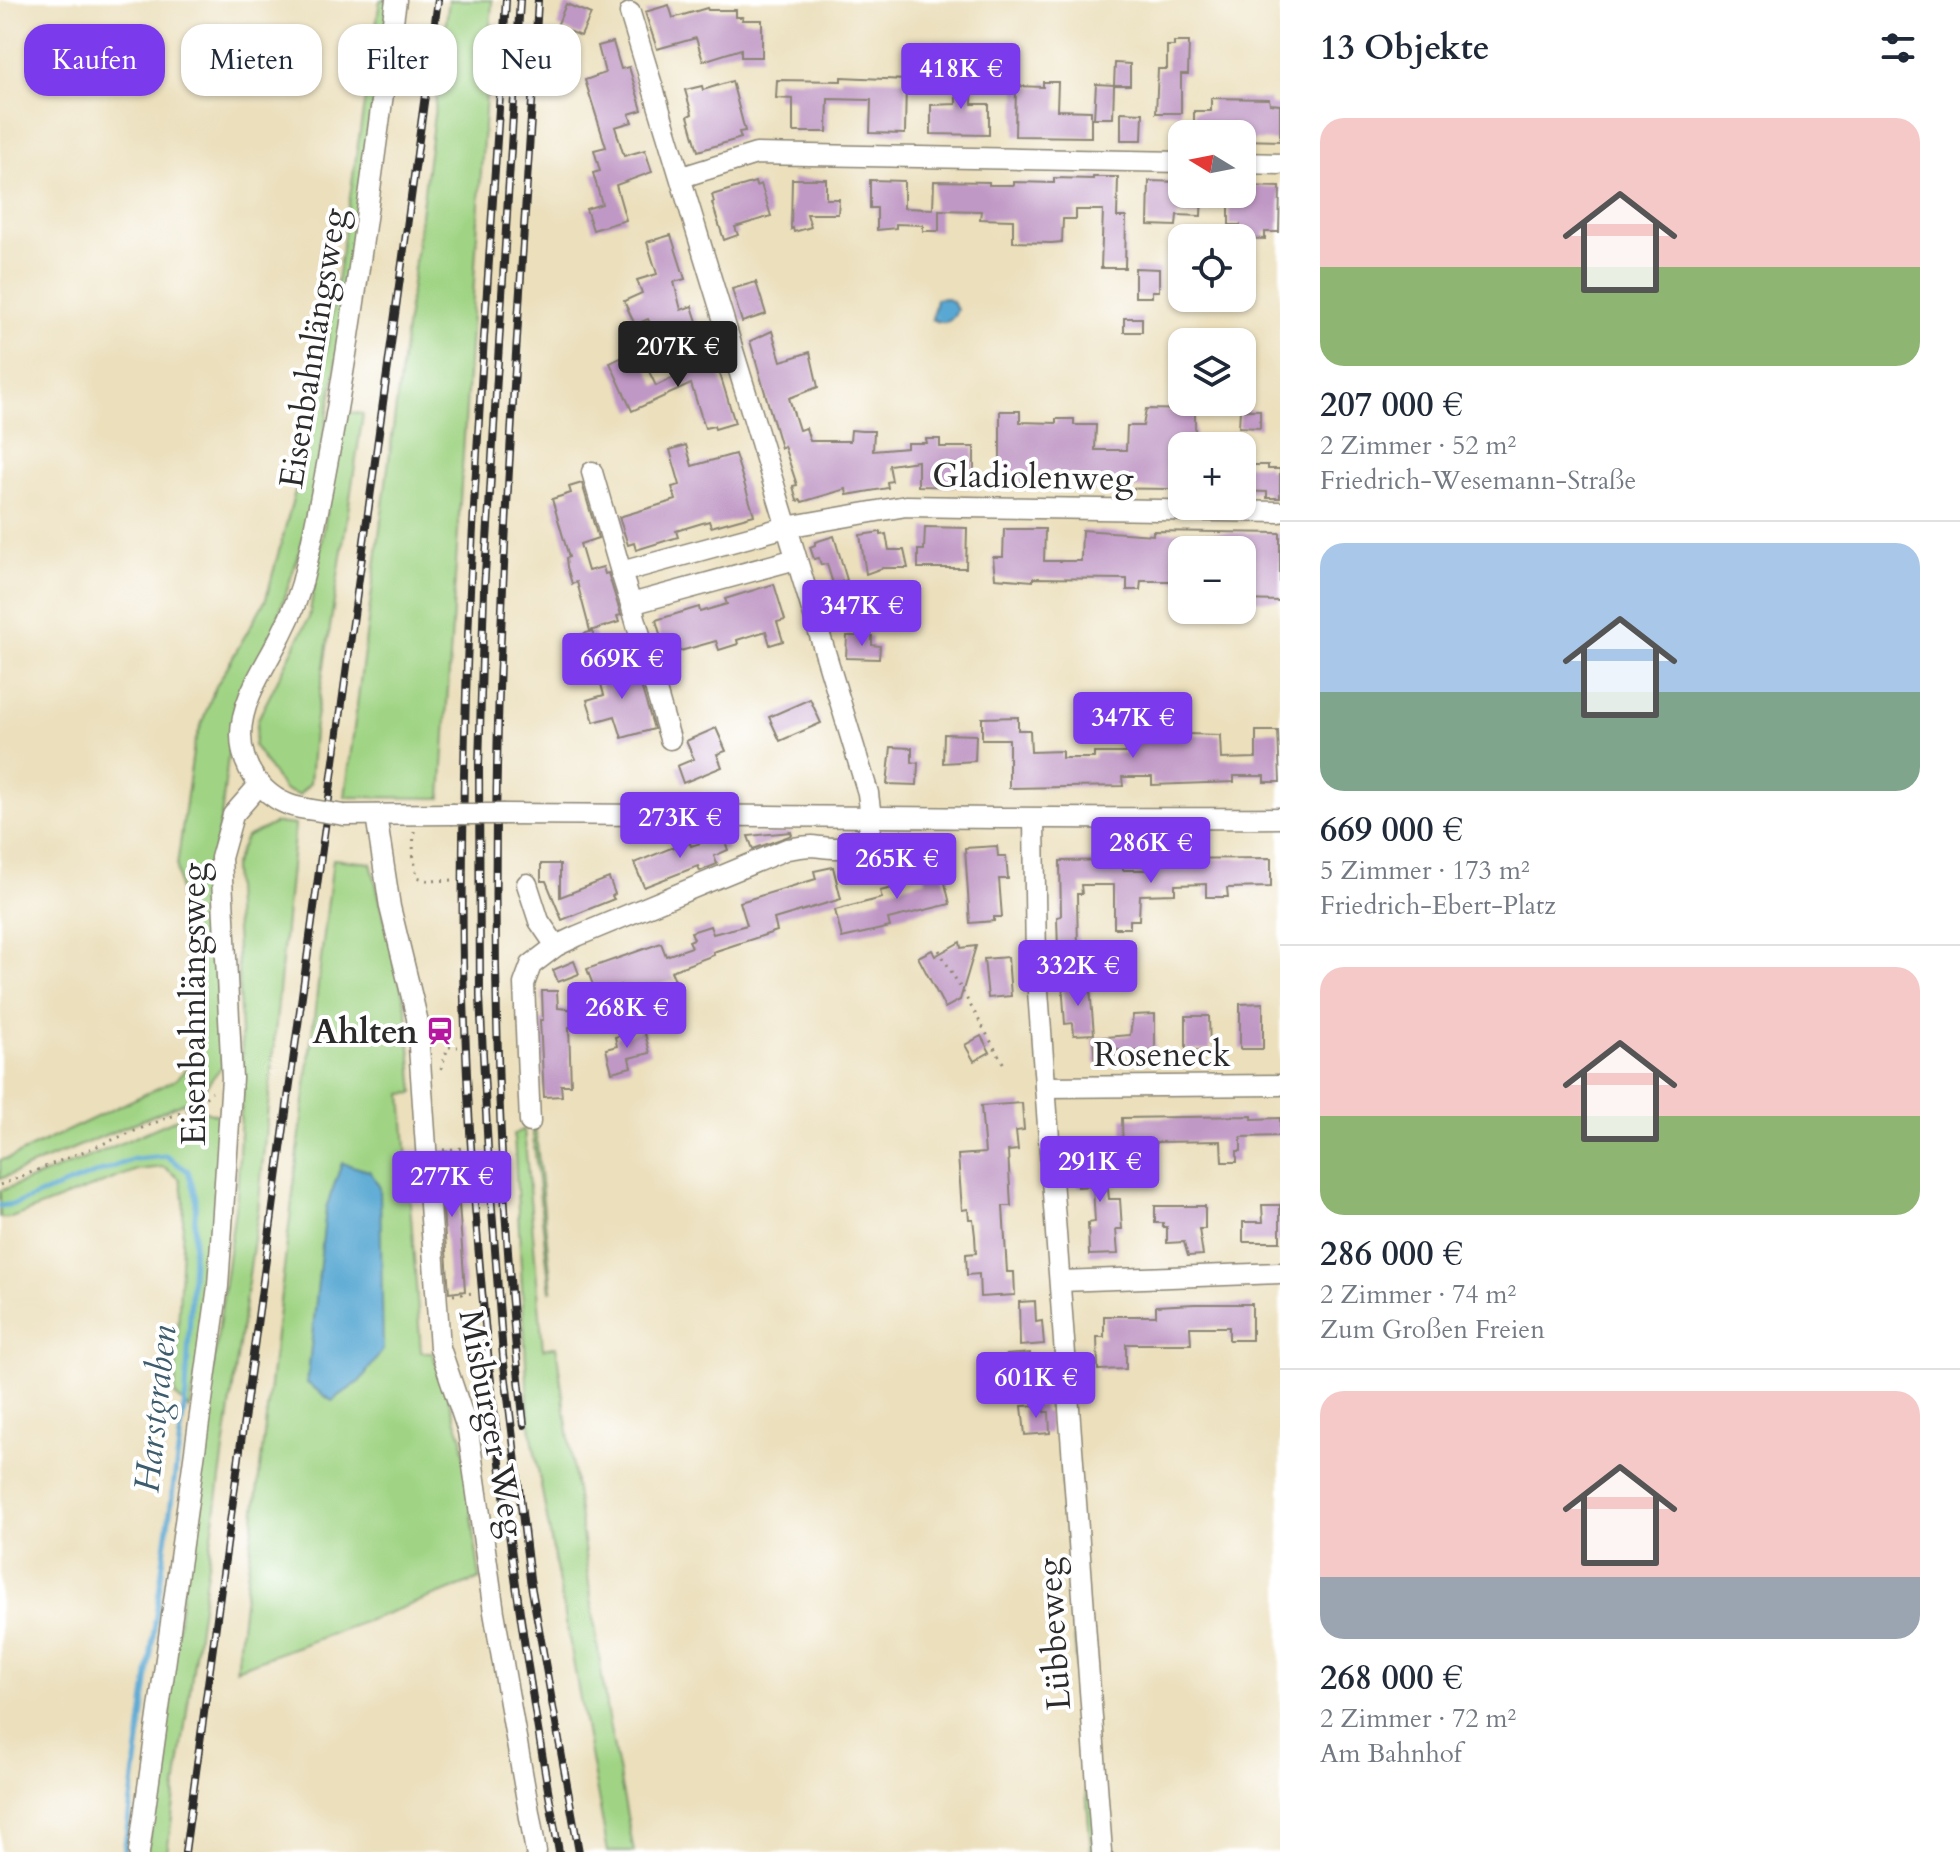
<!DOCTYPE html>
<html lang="de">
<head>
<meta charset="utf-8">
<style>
	:root { --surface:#fff; --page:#f6f6f7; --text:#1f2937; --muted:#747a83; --line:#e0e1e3; --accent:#7c3aed }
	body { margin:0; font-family:Cardo,serif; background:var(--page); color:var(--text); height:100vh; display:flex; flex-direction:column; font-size:30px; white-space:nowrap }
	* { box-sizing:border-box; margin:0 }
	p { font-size:26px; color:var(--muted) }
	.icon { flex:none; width:44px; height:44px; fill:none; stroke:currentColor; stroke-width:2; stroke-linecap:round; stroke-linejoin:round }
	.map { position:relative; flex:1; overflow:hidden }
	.drawer { display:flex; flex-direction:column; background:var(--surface); width:680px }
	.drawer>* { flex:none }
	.top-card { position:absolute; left:24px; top:24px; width:760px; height:72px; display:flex; gap:16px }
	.needle { width:52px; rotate:280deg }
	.buttons { position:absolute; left:1168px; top:120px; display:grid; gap:16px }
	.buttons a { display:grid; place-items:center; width:88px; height:88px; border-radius:16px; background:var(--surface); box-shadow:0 2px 6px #0004; font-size:40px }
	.price { position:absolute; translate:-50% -68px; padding:0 18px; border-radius:8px; background:var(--accent); color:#fff; font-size:26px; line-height:52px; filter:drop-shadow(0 2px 4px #0008) }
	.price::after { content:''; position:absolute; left:50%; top:48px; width:24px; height:18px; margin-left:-12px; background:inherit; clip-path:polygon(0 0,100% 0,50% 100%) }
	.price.on { background:#222; color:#fff }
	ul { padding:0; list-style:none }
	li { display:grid; align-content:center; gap:16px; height:424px; padding:0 40px }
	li+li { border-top:2px solid var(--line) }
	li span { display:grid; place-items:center; height:248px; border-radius:24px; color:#555 }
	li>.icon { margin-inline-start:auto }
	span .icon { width:144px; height:144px; fill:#fffc; stroke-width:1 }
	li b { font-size:34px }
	h2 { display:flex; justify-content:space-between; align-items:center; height:96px; padding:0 40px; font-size:34px }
	.chip { padding:0 28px; border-radius:24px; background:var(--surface); box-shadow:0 2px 6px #0004; font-size:28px; line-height:72px }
	.chip.on { background:var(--accent); color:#fff }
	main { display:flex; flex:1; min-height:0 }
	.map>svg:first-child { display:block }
	.green { fill:#a0d484; stroke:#668058; stroke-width:2 }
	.water { fill:#59a8d3; stroke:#426a7f; stroke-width:2 }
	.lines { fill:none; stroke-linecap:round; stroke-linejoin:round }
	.stream { stroke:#59a8d3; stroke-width:5 }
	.building { fill:#c098c5 }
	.minor-casing { stroke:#8b8574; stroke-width:23 }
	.path { stroke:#8b8574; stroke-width:3; stroke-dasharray:2 6; stroke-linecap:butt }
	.minor { stroke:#fff; stroke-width:20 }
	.rail-casing { stroke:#2b2b2b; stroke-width:8 }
	.rail { stroke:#fff; stroke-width:5; stroke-dasharray:15; stroke-linecap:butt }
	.minor-bridge-casing { stroke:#8b8574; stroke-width:23; stroke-linecap:butt }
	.minor-bridge { stroke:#fff; stroke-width:20 }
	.labels { text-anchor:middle; stroke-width:8; stroke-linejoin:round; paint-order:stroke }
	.street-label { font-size:34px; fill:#2b2b2b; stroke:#fff }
	.poi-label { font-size:34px; font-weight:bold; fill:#2b2b2b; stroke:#fff; text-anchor:end }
	.water-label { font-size:36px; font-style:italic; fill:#3d5d6e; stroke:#fff }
</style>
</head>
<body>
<main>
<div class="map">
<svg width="1280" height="1852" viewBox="0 0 1280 1852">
	<rect width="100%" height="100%" fill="#fff"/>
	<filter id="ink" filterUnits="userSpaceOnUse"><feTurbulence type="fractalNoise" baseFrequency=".0125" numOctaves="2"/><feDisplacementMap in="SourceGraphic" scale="16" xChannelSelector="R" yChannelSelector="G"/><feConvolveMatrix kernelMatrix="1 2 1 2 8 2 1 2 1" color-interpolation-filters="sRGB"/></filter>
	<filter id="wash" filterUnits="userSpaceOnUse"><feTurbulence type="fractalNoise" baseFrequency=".006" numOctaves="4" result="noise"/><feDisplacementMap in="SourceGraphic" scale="32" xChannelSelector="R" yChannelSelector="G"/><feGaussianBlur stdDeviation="1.8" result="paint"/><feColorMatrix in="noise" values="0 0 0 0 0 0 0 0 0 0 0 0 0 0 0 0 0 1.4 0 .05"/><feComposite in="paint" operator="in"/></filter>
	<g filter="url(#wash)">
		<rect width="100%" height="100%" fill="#ebdfbc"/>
		<g class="green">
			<polygon points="380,0 389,0 334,379 305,534 273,634 232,721 221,818 208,878 220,1001 222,1066 203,1090 187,1101 0,1179 0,1160 10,1158 175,1080 195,1061 199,1032 187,975 177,866 194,745 214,690 266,599 318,406"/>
			<polygon points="449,0 492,0 441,798 345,797"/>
			<polygon points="343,411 363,414 314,731 310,783 299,795 284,790 254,746 258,719 309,618"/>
			<polygon points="276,823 295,825 258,1211 167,1852 147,1852 237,1194 243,1075 233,867 246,837"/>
			<polygon points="333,859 371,863 407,1012 414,1093 402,1094 421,1352 432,1352 462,1438 480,1579 236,1669"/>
			<polygon points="199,1109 221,1116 210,1297 190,1410 175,1395 184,1200 180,1179 164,1167 137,1170 11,1218 0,1218 0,1191 94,1155"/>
			<polygon points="535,1124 552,1290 550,1291 532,1126"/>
			<polygon points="524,1129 543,1349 556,1346 607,1713 634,1852 608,1852 529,1420 514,1134"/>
			<polygon points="1059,1438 1066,1439 1097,1852 1091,1852"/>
		</g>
		<g class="water">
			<path d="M945,298L953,302L957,310C952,323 944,325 932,319L936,299Z"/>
			<polygon points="342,1163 370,1171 380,1188 383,1350 360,1381 332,1401 307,1383 326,1208"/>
		</g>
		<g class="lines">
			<polyline class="stream" points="0,1206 15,1204 134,1159 166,1156 188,1171 196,1198 186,1393 124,1852"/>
		</g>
		<g id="blocks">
			<g class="building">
				<polygon points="566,4 591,14 581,36 557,26"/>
				<polygon points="669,5 673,18 707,8 708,10 736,10 736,17 743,17 742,20 762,20 762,57 741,57 741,49 703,61 696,38 657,49 645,12"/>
				<polygon points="613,42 621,69 629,67 642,110 629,114 632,122 615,127 624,156 645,150 652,172 616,185 626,220 593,230 586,209 602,204 593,173 600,171 594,150 606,147 585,80 605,73 598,46"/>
				<polygon points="1174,42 1189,42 1188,74 1181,74 1181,113 1156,113 1158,69 1167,69 1167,46 1174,46"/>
				<polygon points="1115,63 1130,64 1130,85 1114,85"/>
				<polygon points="956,67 973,67 972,104 989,104 989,135 931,134 931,105 956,104"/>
				<polygon points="841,77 906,80 905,134 870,133 871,100 828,99 827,132 793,132 793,99 776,98 777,80 841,81"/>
				<polygon points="732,81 745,131 739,132 741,138 698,151 688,116 692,114 685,90 702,86 703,90"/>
				<polygon points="1043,82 1058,82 1057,110 1091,111 1091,137 1015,136 1016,86 1043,87"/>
				<polygon points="1096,84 1114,85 1113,118 1094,118"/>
				<polygon points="1211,98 1269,99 1270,104 1280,105 1280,141 1242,140 1242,134 1194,134 1194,111 1211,111"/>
				<polygon points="1121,112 1143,113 1142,140 1121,140"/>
				<polygon points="1093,177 1118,177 1117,217 1126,217 1125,268 1101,268 1103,210 1076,210 1076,219 1063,219 1062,242 1051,243 1013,242 1013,220 980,219 981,211 939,210 939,231 923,231 923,225 896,224 896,228 877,230 877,208 870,208 870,180 904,181 904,208 933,209 934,181 989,182 989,185 1014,185 1014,182 1054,183 1054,178 1093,179"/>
				<polygon points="792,179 826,179 826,199 839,199 838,214 807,214 811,227 794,232 793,228 791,229"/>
				<polygon points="1149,181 1182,182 1182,194 1202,194 1201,216 1177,215 1176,226 1148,225"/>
				<polygon points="755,182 756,186 761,184 771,216 735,227 738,235 724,240 712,203 714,202 712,195"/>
				<polygon points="1242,186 1280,187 1279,232 1265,232 1265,239 1240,238 1240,225 1229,225 1229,194 1242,194"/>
				<polygon points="671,235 685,279 674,282 681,310 692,306 701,334 679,341 674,327 666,331 665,327 654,332 648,319 635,325 624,301 642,293 637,280 657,274 647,242"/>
				<polygon points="1135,268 1159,269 1159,291 1152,291 1152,297 1135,297"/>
				<polygon points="756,282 766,314 742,322 732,289"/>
				<rect x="1124" y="318" width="18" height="14"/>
				<polygon points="772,331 781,361 810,352 818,387 789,398 799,430 806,428 810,441 850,441 851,430 862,431 874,431 873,451 907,448 907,443 927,443 926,439 940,439 940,447 974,447 974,487 918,486 918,461 889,465 892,481 887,482 888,488 847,495 846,489 802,502 801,500 797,501 793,486 797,485 784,446 781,448 750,341"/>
				<polygon points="627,355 631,364 643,359 656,386 716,357 722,370 719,371 735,423 715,429 714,426 705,428 691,384 632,411 610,363"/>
				<polygon points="1146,409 1195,410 1195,446 1175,446 1174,489 1079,488 1079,478 1049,478 1049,488 1000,487 1000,411 1020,411 1020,422 1056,423 1056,419 1074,419 1074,425 1096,425 1095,450 1126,450 1127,426 1143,426"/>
				<polygon points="1240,410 1260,410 1260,428 1239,427"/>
				<polygon points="686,445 692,466 735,454 754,515 711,527 709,521 676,531 678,537 636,550 634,543 628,545 619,517 676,500 672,487 680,485 670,450"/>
				<polygon points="1242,465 1268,465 1268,469 1280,469 1280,498 1267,498 1267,492 1242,491"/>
				<polygon points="582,483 598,538 580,544 588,571 603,567 605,574 608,573 621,615 617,616 619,622 590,631 577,582 572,584 567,567 566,558 569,557 552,499 571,493 569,487"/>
				<polygon points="925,527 967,528 966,568 918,568 918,550 924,550"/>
				<polygon points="1004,529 1045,529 1044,561 1081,561 1082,530 1153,535 1153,531 1280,533 1280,601 1242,600 1242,550 1182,550 1182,581 1141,581 1140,590 1127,590 1127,579 1033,578 1033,581 995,578 993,557 1003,557"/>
				<polygon points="881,532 881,535 886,534 889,550 904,550 908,568 882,568 866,574 860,535"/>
				<polygon points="834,536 847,580 833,584 827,564 821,565 819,558 814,559 810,547 815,545 815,542"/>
				<polygon points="774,584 785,620 777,622 783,641 770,645 766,631 737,640 738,644 719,650 716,641 666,655 656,620 699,607 700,612 727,604 725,599"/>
				<polygon points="593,631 603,666 574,674 568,652 574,650 570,638"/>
				<polygon points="847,636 872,636 872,645 880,646 879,659 846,658"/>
				<polygon points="620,663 622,673 636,669 654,729 622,738 615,716 594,722 587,700 604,695 597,670"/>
				<polygon points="810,699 821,723 780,741 769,717"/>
				<polygon points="1018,717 1018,730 1030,730 1031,752 1062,751 1062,758 1094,758 1094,753 1126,753 1125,728 1152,728 1152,733 1220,735 1221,759 1256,758 1256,731 1278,731 1280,782 1264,782 1264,776 1234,776 1234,782 1152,785 1152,777 1122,777 1123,786 1009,788 1009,739 982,739 982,718"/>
				<polygon points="716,728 726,751 717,754 722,767 683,783 677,766 694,759 686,741"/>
				<polygon points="944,734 976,735 975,761 943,763"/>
				<polygon points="891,747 912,748 912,762 918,763 917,785 887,784"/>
				<polygon points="791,832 792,835 753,849 748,836"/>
				<polygon points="723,836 728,850 714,856 717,864 700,871 698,866 644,887 634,863 681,844 682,846 690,843 691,846"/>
				<polygon points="997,846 998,856 1006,856 1008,879 999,879 1002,917 994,917 994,921 970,923 965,848"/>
				<polygon points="937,850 950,904 888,919 890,927 842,938 835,910 882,898 880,891 926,880 919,852"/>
				<polygon points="1271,858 1271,887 1227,888 1228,897 1206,897 1206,884 1175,885 1175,894 1140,895 1139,920 1130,920 1130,928 1114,928 1114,885 1081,885 1082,894 1077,894 1078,950 1058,950 1057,917 1061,916 1060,861 1123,860 1123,870 1153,870 1153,859"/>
				<polygon points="541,864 560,864 560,897 609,878 615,894 612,896 614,899 562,920 546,881 541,881"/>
				<polygon points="833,867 841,899 774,919 777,931 713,952 714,955 671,971 675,980 651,988 656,1007 627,1014 620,985 596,993 587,969 661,943 666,956 692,947 689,941 694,939 691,932 710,926 713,934 747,925 740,902 816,879 814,871"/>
				<polygon points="960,942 961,948 976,946 960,1000 945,1008 918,957 932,950 935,956"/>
				<polygon points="1008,957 1011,996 988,998 984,959"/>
				<polygon points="574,961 579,974 558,982 553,970"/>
				<polygon points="1080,980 1080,988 1090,988 1094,1034 1074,1035 1073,1023 1065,1024 1062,982"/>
				<polygon points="542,991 557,991 558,1008 577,1010 578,1027 569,1027 571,1085 561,1085 562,1096 544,1097 540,1020 543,1020"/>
				<polygon points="1263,1003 1263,1049 1240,1049 1240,1004"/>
				<polygon points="1155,1014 1155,1050 1115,1050 1116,1062 1095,1064 1093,1038 1130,1035 1133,1015"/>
				<polygon points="1186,1016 1209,1016 1210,1050 1186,1050"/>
				<polygon points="644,1030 650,1053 629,1058 631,1067 612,1072 606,1049 617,1046 615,1037"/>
				<polygon points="981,1036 990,1052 974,1061 965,1045"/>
				<polygon points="1022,1103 1024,1130 1016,1131 1018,1150 1008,1151 1011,1206 1003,1206 1007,1272 1014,1272 1015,1295 980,1297 979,1274 967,1275 966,1254 976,1253 975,1236 973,1219 969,1219 968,1209 962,1210 958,1155 985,1153 981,1106"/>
				<polygon points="1252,1116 1252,1119 1280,1118 1280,1136 1241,1137 1241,1151 1237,1151 1237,1162 1222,1162 1221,1141 1156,1142 1156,1146 1138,1146 1138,1158 1123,1158 1122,1118"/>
				<polygon points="461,1151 462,1174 457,1174 465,1291 449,1293 439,1152"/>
				<polygon points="1104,1151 1109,1199 1120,1199 1122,1229 1116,1229 1118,1254 1089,1255 1088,1223 1095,1222 1093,1186 1078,1187 1076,1153"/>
				<polygon points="1262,1205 1280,1205 1280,1242 1243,1242 1243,1222 1263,1222"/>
				<polygon points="1155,1206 1205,1206 1205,1229 1199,1229 1203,1255 1188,1256 1184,1242 1167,1243 1167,1227 1163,1227 1163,1223 1155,1223"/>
				<polygon points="1035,1301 1036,1322 1042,1321 1044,1344 1020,1346 1019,1302"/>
				<polygon points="1195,1304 1252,1304 1252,1340 1229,1340 1229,1327 1190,1327 1191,1344 1126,1344 1126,1369 1098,1370 1097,1337 1104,1337 1104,1316 1156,1316 1156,1306"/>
				<polygon points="1030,1353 1031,1367 1019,1368 1022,1396 996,1398 996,1391 989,1391 987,1365 1007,1362 1006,1355"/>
				<polygon points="1043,1405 1044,1412 1049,1412 1050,1433 1025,1435 1022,1406"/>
			</g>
		</g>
	</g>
	<g filter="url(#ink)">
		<use href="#blocks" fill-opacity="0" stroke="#8b8574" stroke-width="2"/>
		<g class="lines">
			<defs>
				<g id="minor">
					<polyline points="1242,163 1280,164"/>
					<polyline points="682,177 756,154 1182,162"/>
					<polyline points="592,472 621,572"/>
					<polyline points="796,559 631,604 621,572 786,527 906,506 1280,512"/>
					<polyline points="631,604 670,739"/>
					<path d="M307,809C270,805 241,773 241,735C241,699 266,666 281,635C292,614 301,591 306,567C348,381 369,189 396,0"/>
					<path d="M504,814C763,815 1021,820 1280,818"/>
					<polyline points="344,815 451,814"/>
					<polyline points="376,815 390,907 417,1018 440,1348 468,1431 494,1612 536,1852"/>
					<polyline points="1034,820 1036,964 1102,1852"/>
					<polyline points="527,884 539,921 556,946"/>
					<polyline points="1045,1087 1280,1085"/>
					<path d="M530,1122L524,984L531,965L556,946L577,936L787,849C795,848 804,846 812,846C831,848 860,854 869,831C873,820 869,805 868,793L630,13"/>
					<polyline points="1061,1281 1280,1273"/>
					<polyline points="139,1852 218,1286 232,1078 221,858 233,815 260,784"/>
				</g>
			</defs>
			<use href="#minor" class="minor-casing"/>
			<g class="path">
				<polyline points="414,831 413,853 417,877 430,881 454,880"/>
				<polyline points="939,950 1006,1068"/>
				<polyline points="441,1069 448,1047 458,1047"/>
				<polyline points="443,1150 463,1148"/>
				<polyline points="0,1185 192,1108 212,1092"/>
				<polyline points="453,1295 473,1293"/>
			</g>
			<use href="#minor" class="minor"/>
			<defs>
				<g id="rail">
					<path d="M506,0C490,258 469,516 464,774C463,849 461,924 464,999C473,1285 508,1570 559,1852"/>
					<polyline points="520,0 484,590 479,765 480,997 489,1170 503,1356 530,1579 579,1852"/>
					<path d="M524,1425C499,1207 492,986 497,766C502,511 524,255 538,0"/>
					<polyline points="185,1852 438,0"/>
				</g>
			</defs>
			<use href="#rail" class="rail-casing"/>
			<use href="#rail" class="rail"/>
			<defs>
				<g id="minor-bridge">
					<polyline points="307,809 344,815"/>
					<polyline points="451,814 504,814"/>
				</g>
			</defs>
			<use href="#minor-bridge" class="minor-bridge-casing"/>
			<use href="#minor-bridge" class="minor-bridge"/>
		</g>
	</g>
	<defs>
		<symbol id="station-bare" viewBox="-9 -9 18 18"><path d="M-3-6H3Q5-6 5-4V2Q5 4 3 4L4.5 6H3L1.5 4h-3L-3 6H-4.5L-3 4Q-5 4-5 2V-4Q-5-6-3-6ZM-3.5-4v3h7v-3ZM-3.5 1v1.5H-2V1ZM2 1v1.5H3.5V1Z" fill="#b5179e" stroke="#fff" stroke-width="2.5" paint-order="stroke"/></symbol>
	</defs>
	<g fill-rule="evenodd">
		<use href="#station-bare" x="420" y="1011" width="40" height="40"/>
	</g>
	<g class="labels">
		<g class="street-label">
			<text transform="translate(312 348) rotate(-81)" y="12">Eisenbahnlängsweg</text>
			<text transform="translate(1033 476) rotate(1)" y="12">Gladiolenweg</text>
			<text transform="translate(193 1004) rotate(-90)" y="12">Eisenbahnlängsweg</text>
			<text x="1162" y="1066">Roseneck</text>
			<text transform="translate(493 1423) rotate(79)" y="12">Misburger Weg</text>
			<text transform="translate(1053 1634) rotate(-94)" y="12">Lübbeweg</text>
		</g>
		<g class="poi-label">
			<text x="418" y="1043">Ahlten</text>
		</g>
		<g class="water-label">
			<text transform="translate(154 1409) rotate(-84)" y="13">Harstgraben</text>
		</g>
	</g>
</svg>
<div class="buttons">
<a><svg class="needle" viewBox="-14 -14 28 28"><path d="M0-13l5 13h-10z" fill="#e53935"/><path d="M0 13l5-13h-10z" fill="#747a83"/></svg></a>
<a><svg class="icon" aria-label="locate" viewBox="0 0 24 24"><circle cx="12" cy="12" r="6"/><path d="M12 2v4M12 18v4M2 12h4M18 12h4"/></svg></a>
<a><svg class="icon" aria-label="layers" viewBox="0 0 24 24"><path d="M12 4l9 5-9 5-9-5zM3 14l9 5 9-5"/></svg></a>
<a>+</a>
<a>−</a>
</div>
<b class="price" style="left:961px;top:111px">418K €</b>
<b class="price on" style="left:678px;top:389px">207K €</b>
<b class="price" style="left:862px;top:648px">347K €</b>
<b class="price" style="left:622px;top:701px">669K €</b>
<b class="price" style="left:1133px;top:760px">347K €</b>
<b class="price" style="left:680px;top:860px">273K €</b>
<b class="price" style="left:1151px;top:885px">286K €</b>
<b class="price" style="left:897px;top:901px">265K €</b>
<b class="price" style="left:1078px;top:1008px">332K €</b>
<b class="price" style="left:627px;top:1050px">268K €</b>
<b class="price" style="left:1100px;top:1204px">291K €</b>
<b class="price" style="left:452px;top:1219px">277K €</b>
<b class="price" style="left:1036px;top:1420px">601K €</b>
<div class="top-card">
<a class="chip on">Kaufen</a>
<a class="chip">Mieten</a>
<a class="chip">Filter</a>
<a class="chip">Neu</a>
</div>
</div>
<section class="drawer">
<h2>13 Objekte<svg class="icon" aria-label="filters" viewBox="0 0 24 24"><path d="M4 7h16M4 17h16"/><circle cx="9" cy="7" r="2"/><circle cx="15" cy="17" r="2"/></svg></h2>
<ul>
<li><span style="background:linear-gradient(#f6c9c9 60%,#8fb573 0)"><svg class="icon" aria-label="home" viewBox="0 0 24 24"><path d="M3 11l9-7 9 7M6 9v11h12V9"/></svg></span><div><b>207 000 €</b><p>2 Zimmer · 52 m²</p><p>Friedrich-Wesemann-Straße</p></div></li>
<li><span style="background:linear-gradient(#a9c7e8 60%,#7fa58c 0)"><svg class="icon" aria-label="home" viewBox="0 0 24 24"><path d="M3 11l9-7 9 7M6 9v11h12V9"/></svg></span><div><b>669 000 €</b><p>5 Zimmer · 173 m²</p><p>Friedrich-Ebert-Platz</p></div></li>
<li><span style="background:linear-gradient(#f6c9c9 60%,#8fb573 0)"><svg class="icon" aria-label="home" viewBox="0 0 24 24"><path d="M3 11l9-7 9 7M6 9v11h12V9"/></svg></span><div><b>286 000 €</b><p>2 Zimmer · 74 m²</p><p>Zum Großen Freien</p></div></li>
<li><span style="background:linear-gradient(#f6c9c9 75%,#9aa5b1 0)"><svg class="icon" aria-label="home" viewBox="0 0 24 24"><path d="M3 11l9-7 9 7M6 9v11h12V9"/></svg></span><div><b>268 000 €</b><p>2 Zimmer · 72 m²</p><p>Am Bahnhof</p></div></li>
</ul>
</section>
</main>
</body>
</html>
